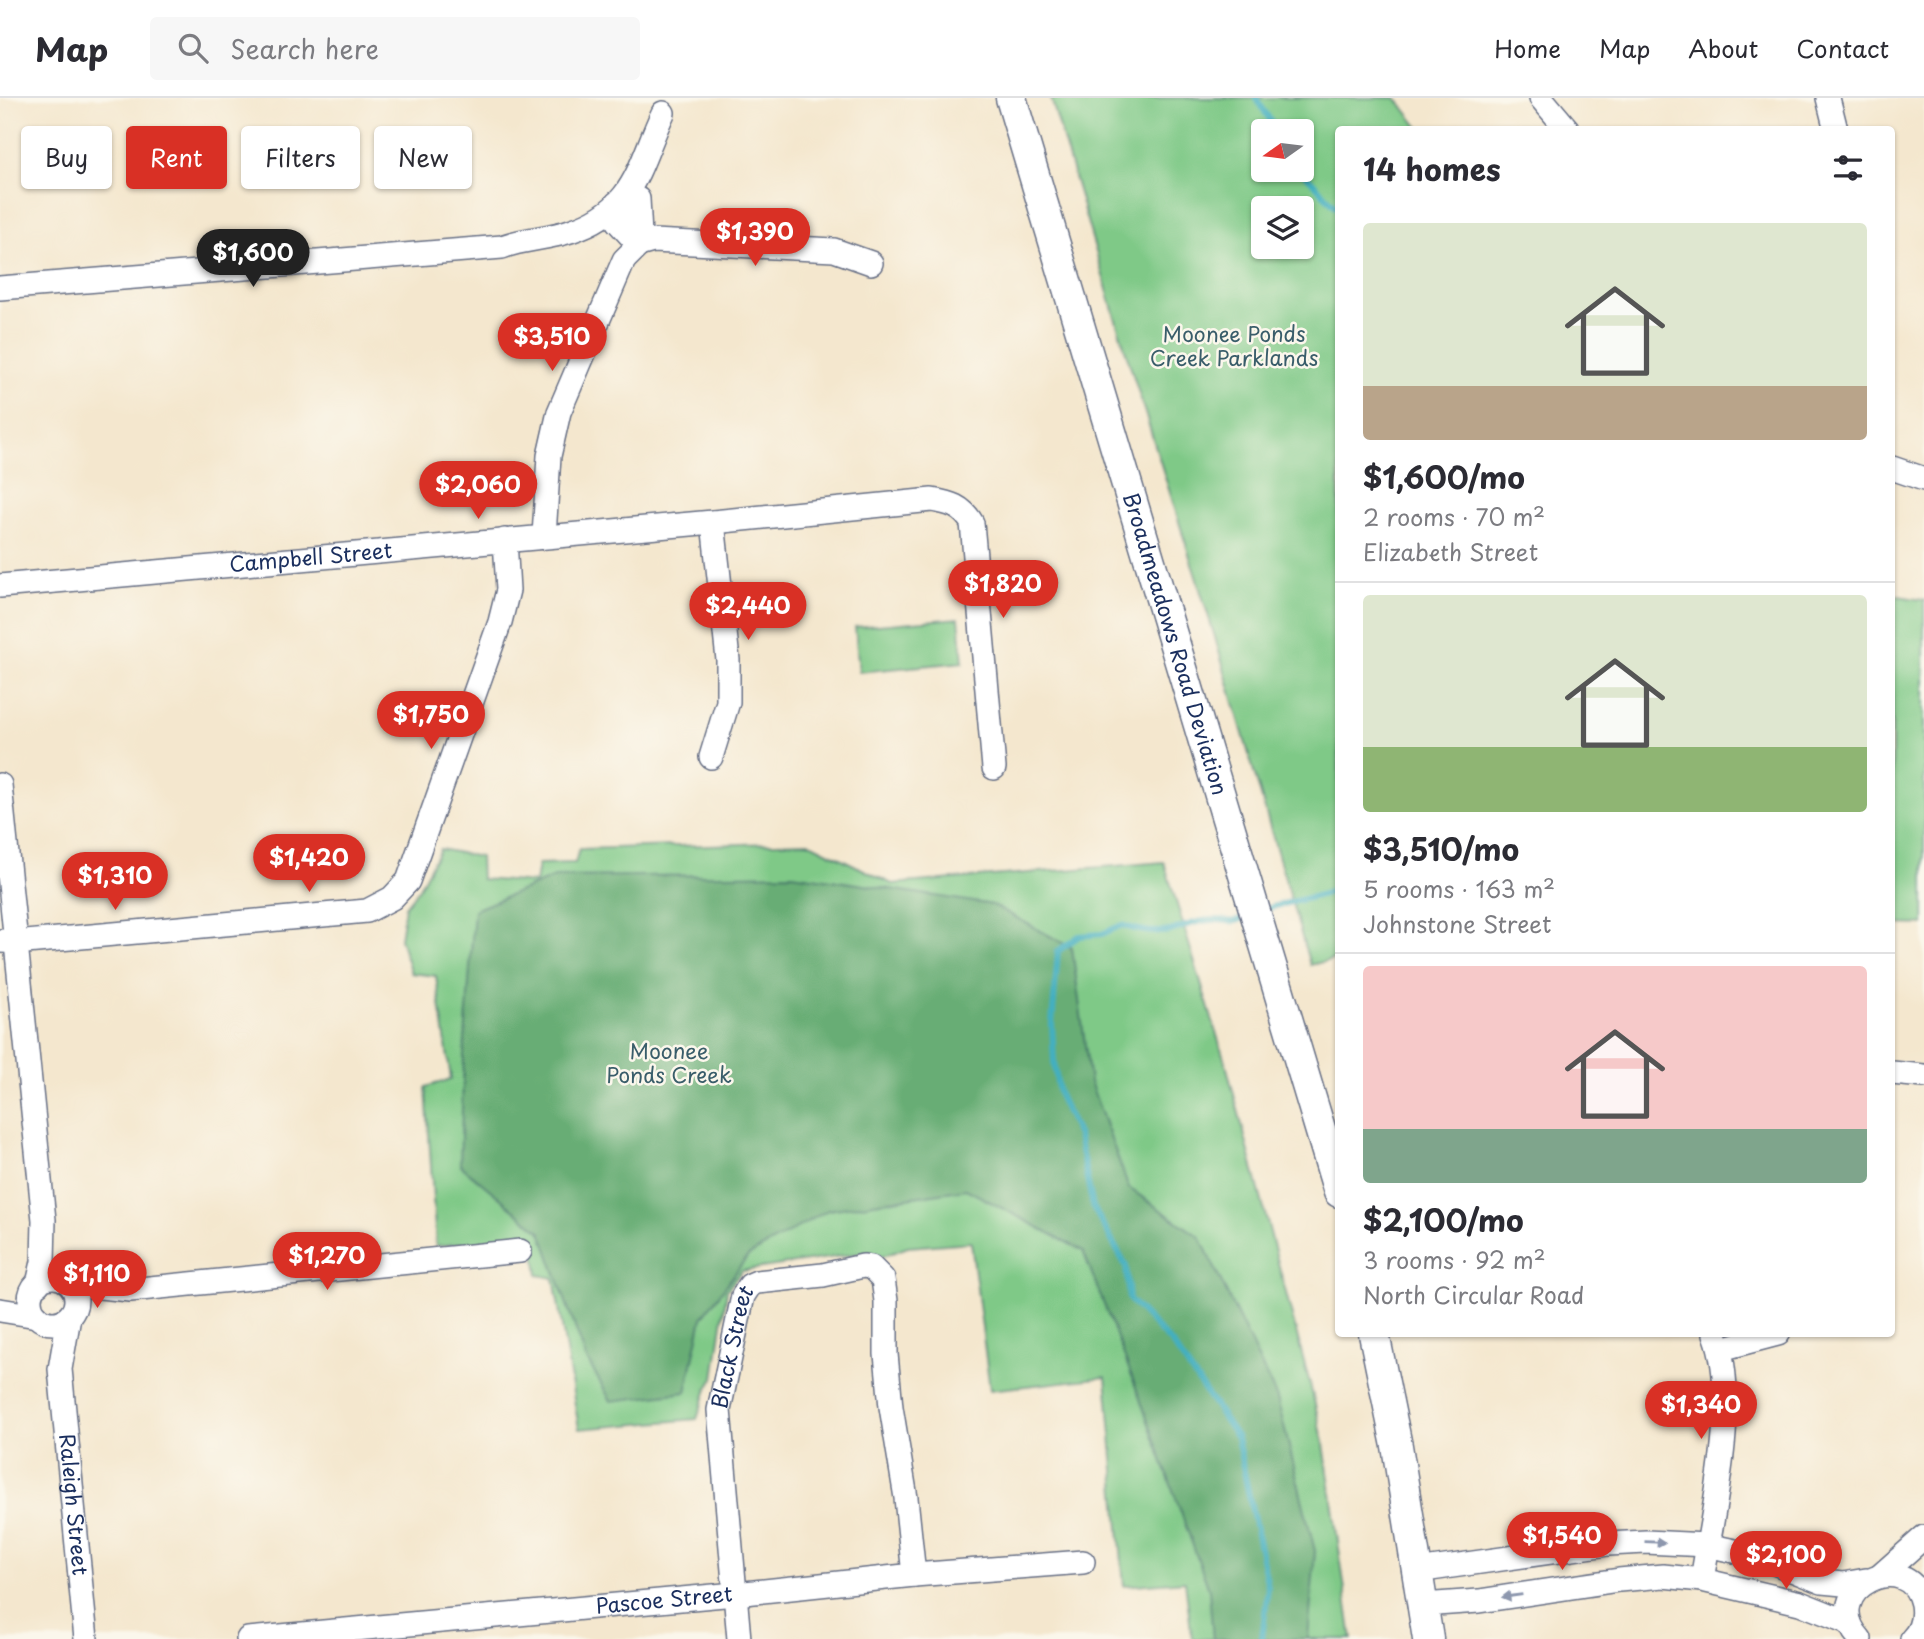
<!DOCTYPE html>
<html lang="en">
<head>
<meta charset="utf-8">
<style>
	:root { --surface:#fff; --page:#f7f7f7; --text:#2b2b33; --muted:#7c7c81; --line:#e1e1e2; --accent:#d93025 }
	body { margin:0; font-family:"Playpen Sans",sans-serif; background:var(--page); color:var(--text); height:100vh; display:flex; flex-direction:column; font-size:26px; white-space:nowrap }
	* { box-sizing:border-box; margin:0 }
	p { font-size:23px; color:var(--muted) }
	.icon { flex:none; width:38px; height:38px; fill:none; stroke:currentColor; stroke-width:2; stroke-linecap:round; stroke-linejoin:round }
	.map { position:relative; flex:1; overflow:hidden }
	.side { position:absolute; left:1335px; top:28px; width:560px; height:1211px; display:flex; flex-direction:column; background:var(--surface); border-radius:7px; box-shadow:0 2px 5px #0004 }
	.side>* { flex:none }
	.guide { position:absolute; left:21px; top:28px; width:665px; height:63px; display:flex; gap:14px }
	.needle { width:46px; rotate:256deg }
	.controls { position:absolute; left:1251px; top:21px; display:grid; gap:14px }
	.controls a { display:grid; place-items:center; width:63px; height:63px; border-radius:7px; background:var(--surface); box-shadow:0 2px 5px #0004; font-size:35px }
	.price { position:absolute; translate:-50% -60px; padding:0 16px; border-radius:24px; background:var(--accent); color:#fff; font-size:23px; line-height:46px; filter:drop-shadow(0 2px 4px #0008) }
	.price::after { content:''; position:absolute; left:50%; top:42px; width:21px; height:16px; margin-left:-10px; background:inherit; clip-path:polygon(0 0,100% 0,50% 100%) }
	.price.on { background:#222; color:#fff }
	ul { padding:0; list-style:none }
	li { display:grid; align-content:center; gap:14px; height:371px; padding:0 28px }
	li+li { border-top:2px solid var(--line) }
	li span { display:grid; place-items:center; height:217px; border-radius:7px; color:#555 }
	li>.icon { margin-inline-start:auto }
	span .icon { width:126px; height:126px; fill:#fffc; stroke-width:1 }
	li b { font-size:30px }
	h2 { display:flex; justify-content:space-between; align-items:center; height:84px; padding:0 28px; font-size:30px }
	.pill { padding:0 24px; border-radius:7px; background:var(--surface); box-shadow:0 2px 5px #0004; font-size:24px; line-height:63px }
	.pill.on { background:var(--accent); color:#fff }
	header { display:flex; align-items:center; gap:42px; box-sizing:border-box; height:98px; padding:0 35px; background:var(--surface); border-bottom:2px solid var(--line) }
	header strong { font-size:33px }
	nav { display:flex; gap:38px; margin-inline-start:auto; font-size:24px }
	.search { width:490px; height:63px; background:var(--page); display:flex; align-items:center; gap:18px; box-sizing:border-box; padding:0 24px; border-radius:7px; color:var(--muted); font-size:26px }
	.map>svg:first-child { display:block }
	.green { fill:#7fc987; stroke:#4d7c72; stroke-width:2; fill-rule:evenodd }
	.forest { fill:#67ad74; stroke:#416e69; stroke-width:2 }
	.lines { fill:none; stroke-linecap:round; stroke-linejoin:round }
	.stream { stroke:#42afc0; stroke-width:6 }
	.minor-casing { stroke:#676f85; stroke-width:26 }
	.major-casing { stroke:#676f85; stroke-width:33 }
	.minor { stroke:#fff; stroke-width:23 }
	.major { stroke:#fff; stroke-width:30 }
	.oneway { fill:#8d97ae }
	.labels { text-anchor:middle; stroke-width:5; stroke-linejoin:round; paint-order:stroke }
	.park-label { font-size:21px; fill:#395d6a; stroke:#fbf7ec }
	.street-label { font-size:21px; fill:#1b2f5e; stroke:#fbf7ec }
</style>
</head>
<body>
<header>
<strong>Map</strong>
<div class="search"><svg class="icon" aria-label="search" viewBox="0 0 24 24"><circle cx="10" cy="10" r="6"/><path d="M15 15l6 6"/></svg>Search here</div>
<nav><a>Home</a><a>Map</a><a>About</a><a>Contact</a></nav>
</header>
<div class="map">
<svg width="1924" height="1541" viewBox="0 0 1924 1541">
	<rect width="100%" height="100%" fill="#fbf7ec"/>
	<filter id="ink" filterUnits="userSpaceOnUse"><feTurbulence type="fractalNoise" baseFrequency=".0143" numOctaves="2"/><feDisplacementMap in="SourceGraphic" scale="14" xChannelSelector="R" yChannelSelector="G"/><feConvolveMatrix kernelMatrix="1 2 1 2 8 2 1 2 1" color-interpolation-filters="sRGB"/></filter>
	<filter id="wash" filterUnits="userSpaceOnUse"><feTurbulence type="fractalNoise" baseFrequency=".00686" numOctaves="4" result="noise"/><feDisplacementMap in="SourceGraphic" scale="28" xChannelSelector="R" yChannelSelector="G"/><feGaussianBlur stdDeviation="1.57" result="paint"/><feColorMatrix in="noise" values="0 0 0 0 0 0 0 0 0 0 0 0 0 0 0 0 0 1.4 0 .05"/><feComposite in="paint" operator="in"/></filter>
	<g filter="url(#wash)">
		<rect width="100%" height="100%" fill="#f4e7ce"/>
		<g class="green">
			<path d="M1051,0H1396L1420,31L1339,32V860L1310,867L1214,536L1115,219ZM1302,33V72H1264V33ZM1302,110V149H1264V110Z"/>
			<polygon points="1892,497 1924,502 1924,827 1892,826"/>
			<polygon points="959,520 963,564 859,574 855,529"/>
			<polygon points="808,744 892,786 1164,764 1227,970 1314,1302 1324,1346 1352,1541 1192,1541 1185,1483 1124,1488 1106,1279 990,1292 971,1144 908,1149 881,1159 868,1154 742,1173 727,1192 714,1280 706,1294 697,1321 579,1331 554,1180 538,1177 533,1138 436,1148 426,989 451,981 436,878 411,875 400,841 405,808 419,790 440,751 480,759 481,781 535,785 538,766 575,765 579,751"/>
		</g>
		<polygon class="forest" points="793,776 993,807 1072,850 1090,984 1129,1090 1200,1139 1277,1300 1315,1453 1308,1541 1213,1541 1209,1492 1131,1276 1083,1153 966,1091 828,1112 748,1158 702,1220 686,1294 611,1303 586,1260 541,1134 460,1067 464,956 474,812 555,779"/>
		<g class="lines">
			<g class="stream">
				<polyline points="1256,0 1277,33"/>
				<polyline points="1301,72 1339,112"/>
				<path d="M1262,813C1287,802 1315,802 1339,790"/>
				<path d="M1249,818C1227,828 1232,821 1212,822C1197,822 1184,829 1170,833C1153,836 1138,833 1122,827L1102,836L1079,838L1058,853L1052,926L1054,964L1059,997L1078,1038L1093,1109L1126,1168L1129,1201L1173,1247L1237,1340L1268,1489L1262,1541"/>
			</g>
		</g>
	</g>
	<g filter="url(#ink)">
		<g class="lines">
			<defs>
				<g id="minor">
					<polyline points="1541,0 1568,32"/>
					<polyline points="1828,0 1836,32"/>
					<polyline points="617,105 617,123 639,147"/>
					<polyline points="639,147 653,143 834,152 871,165"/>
					<path d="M0,190L502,149C524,140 548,141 570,133C636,112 638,68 663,15"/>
					<polyline points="1892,370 1924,381"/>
					<polyline points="544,438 549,358 559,314 624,162 639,147 640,137 638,101"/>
					<path id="s1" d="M0,488L713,424L932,402C950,405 962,408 972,425L994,670"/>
					<polyline points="711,659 728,604 728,562 713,424"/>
					<polyline points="0,687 44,1122 43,1164 38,1186"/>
					<polyline points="0,843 26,844 367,813 392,800 408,783 500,524 508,492 505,442"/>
					<polyline points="1892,975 1924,978"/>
					<circle cx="53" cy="1202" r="23"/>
					<polyline points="70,1186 130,1192 520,1153"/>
					<polyline points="0,1212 37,1218"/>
					<path id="s2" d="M69,1219L60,1271L86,1541"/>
					<polyline points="1721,1251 1778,1236"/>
					<polyline points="1417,1473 1608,1446 1646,1444 1707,1447 1757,1458 1822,1484 1843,1486 1866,1482"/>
					<polyline points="1881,1477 1924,1439"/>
					<path d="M1702,1482C1713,1412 1740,1302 1715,1236"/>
					<polyline points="1422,1507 1479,1503 1619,1482 1663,1478 1702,1482 1800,1505 1850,1525"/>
					<path id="s3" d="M248,1541L735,1496L914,1477L1083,1464"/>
					<path id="s4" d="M739,1541L719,1312L743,1198L750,1187L757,1184L823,1177L863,1168L871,1169L883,1181L886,1203V1256L891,1309L906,1400L914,1477"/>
					<path d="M1860,1541C1815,1491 1910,1447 1922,1506C1924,1519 1922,1531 1912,1541"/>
				</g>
				<g id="major">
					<path id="s5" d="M1011,0L1339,1094"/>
					<polyline points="1374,1236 1397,1348 1428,1541"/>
				</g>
			</defs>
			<use href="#minor" class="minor-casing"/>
			<use href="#major" class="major-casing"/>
			<use href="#minor" class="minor"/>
			<use href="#major" class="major"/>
		</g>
		<defs><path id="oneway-solid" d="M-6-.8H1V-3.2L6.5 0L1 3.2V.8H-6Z" transform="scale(1.75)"/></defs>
		<g class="oneway">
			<use href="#oneway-solid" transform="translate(1655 1444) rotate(2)"/>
			<use href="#oneway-solid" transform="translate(1512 1498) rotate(172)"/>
		</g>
	</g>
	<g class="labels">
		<g class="park-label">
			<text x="1234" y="244">Moonee Ponds<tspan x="1234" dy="24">Creek Parklands</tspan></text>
			<text x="669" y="961">Moonee<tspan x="669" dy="24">Ponds Creek</tspan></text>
		</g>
		<g class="street-label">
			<text dy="7" stroke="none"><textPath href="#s1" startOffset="312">Campbell Street</textPath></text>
			<text dy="7" stroke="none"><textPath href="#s5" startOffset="570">Broadmeadows Road Deviation</textPath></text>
			<text dy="7" stroke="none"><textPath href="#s4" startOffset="294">Black Street</textPath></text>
			<text dy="7" stroke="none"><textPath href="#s2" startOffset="189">Raleigh Street</textPath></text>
			<text dy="7" stroke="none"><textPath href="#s3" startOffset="418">Pascoe Street</textPath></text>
		</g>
	</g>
</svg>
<div class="controls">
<a><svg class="needle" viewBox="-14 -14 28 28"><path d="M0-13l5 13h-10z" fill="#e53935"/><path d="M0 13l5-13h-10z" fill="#7c7c81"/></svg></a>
<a><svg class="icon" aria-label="layers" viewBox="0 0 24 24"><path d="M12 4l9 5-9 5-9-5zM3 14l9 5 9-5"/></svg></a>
</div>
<b class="price" style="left:755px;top:170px">$1,390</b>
<b class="price on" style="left:253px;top:191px">$1,600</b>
<b class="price" style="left:552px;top:275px">$3,510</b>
<b class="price" style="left:478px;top:423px">$2,060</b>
<b class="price" style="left:1003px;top:522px">$1,820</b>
<b class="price" style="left:748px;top:544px">$2,440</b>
<b class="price" style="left:431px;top:653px">$1,750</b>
<b class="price" style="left:309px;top:796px">$1,420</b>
<b class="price" style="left:115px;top:814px">$1,310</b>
<b class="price" style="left:327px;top:1194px">$1,270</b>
<b class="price" style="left:97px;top:1212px">$1,110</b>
<b class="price" style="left:1701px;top:1343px">$1,340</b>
<b class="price" style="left:1562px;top:1474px">$1,540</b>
<b class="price" style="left:1786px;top:1493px">$2,100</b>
<div class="guide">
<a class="pill">Buy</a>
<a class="pill on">Rent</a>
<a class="pill">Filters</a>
<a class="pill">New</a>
</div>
<section class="side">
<h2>14 homes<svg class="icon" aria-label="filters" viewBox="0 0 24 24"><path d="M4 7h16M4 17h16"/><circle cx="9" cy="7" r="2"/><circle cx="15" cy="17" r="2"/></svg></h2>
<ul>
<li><span style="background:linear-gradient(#dfe7d0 75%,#b9a48a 0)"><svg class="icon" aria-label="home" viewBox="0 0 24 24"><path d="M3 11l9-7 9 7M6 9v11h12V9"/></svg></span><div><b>$1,600/mo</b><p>2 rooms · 70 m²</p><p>Elizabeth Street</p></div></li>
<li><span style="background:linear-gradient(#dfe7d0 70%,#8fb573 0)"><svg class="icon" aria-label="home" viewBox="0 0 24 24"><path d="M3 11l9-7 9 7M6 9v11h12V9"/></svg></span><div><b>$3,510/mo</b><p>5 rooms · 163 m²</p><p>Johnstone Street</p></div></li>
<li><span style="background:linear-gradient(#f6c9c9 75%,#7fa58c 0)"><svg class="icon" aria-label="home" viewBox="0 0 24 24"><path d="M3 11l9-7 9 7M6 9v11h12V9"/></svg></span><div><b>$2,100/mo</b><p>3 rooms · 92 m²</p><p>North Circular Road</p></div></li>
</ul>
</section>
</div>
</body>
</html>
